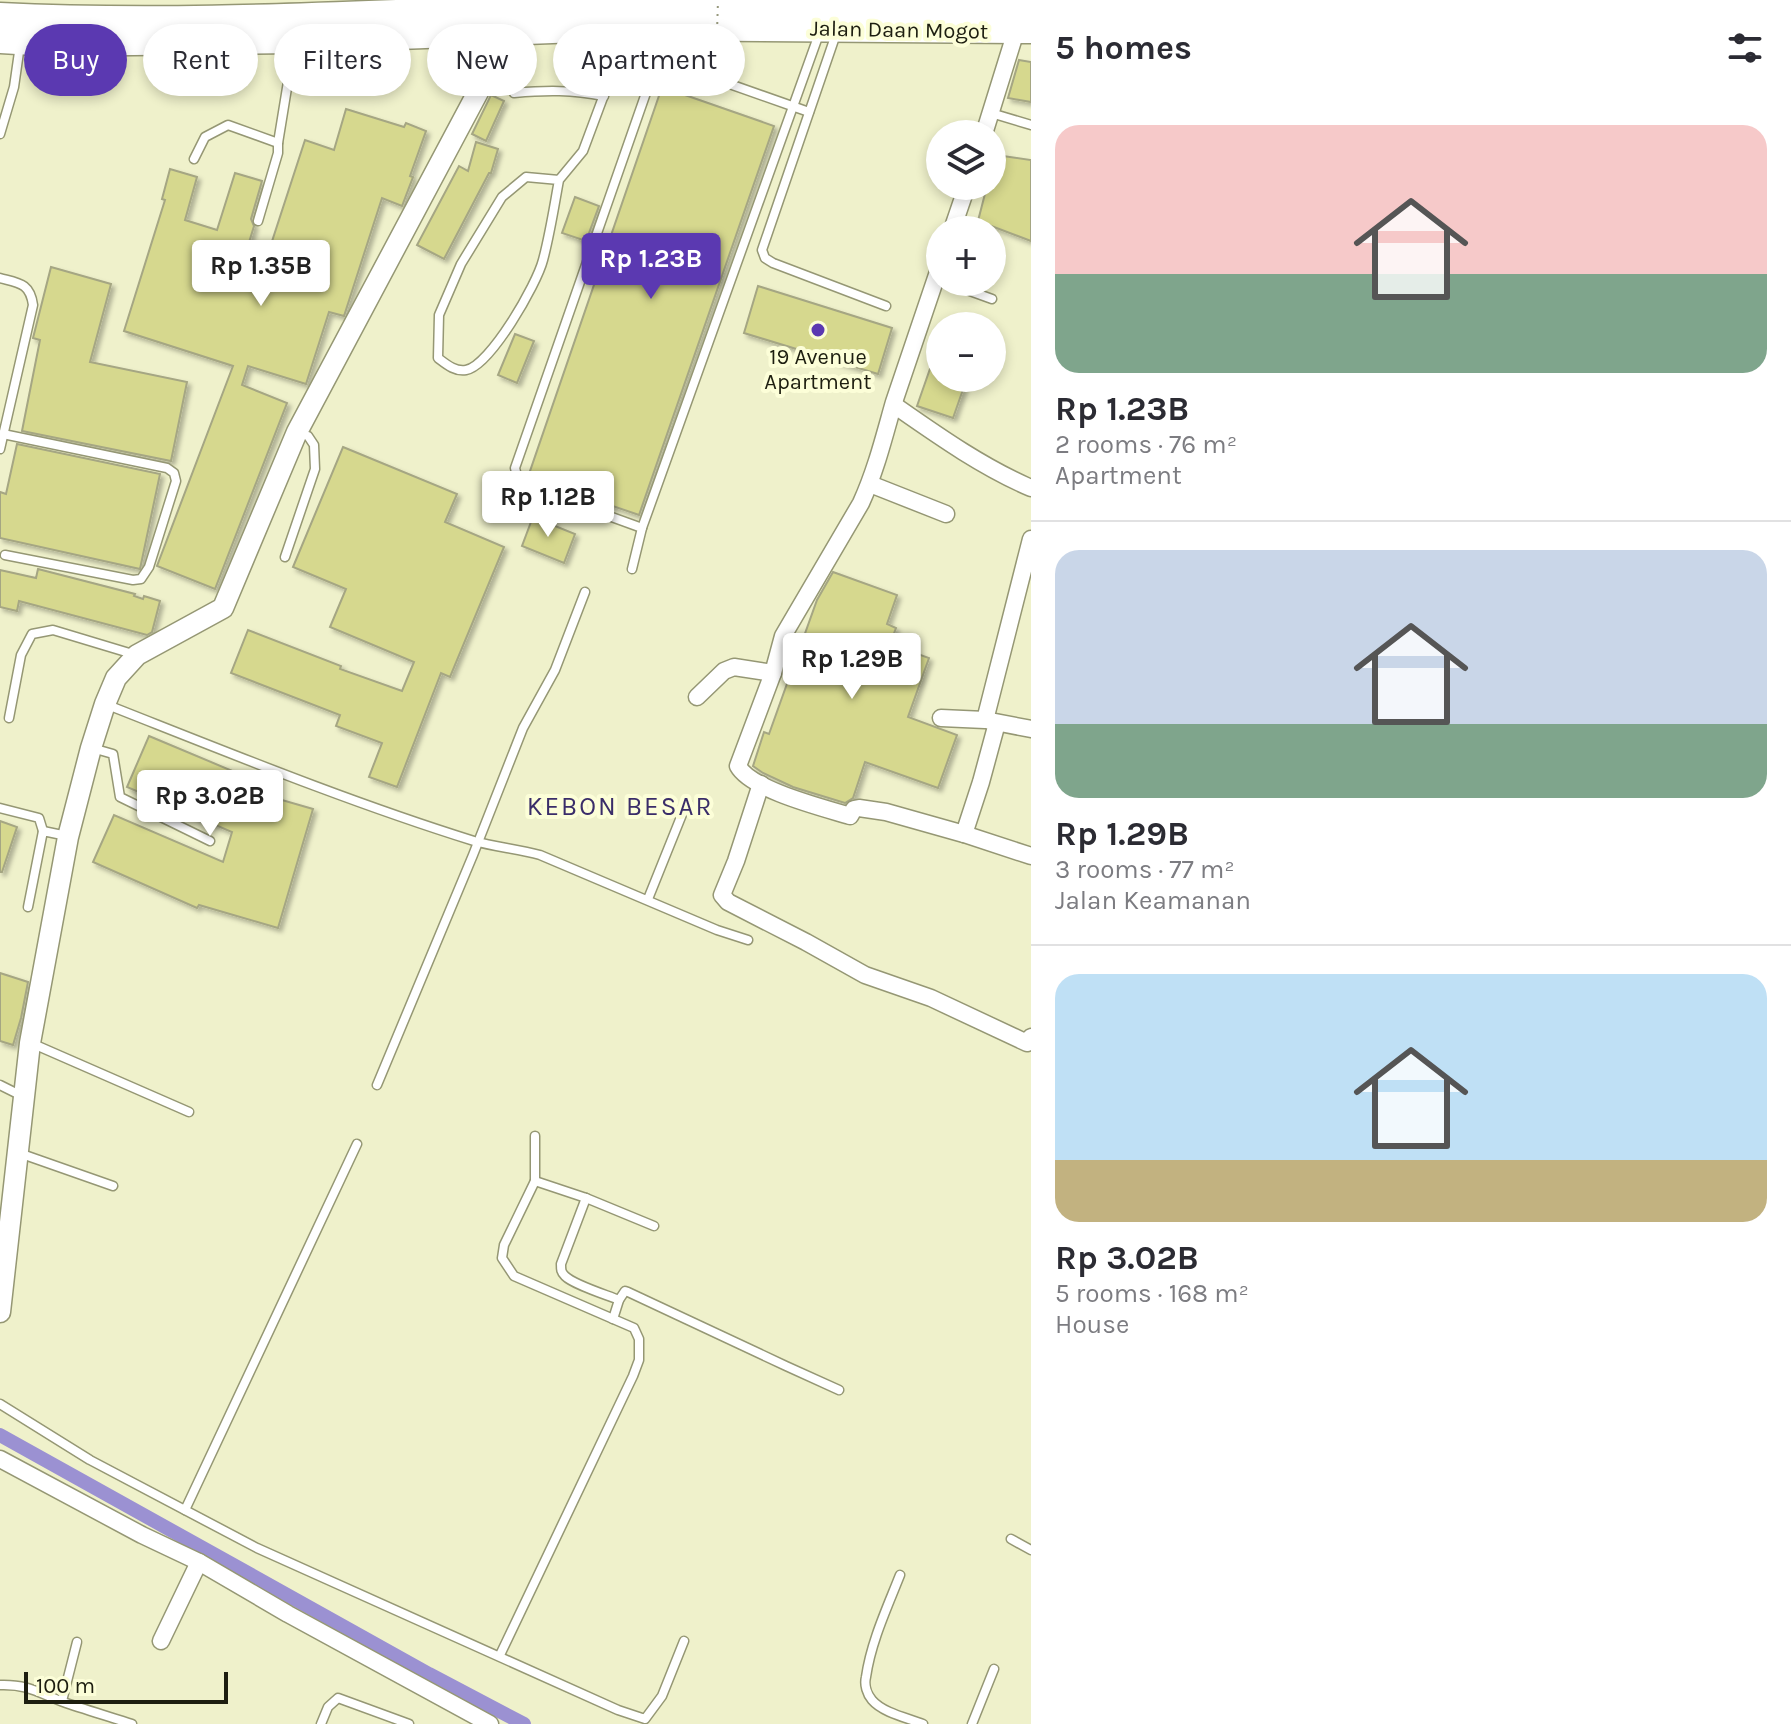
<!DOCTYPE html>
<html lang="en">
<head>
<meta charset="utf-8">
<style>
	:root { --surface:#fff; --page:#f2f2f3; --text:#2b2b33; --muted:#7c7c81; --line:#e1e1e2; --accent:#5b39b1 }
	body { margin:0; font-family:Karla,sans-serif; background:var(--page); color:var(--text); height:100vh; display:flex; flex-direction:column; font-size:30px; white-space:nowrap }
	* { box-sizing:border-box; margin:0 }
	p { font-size:26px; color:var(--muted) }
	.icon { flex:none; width:44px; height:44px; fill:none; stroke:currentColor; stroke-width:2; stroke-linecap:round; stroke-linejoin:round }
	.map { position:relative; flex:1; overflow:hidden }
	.details { display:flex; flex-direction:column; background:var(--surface); width:760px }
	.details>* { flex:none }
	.guide { position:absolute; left:24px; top:24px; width:760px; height:72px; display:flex; gap:16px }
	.controls { position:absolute; left:926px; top:120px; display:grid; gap:16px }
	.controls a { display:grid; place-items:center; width:80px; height:80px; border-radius:50%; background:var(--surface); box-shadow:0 4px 12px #0003; font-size:40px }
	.scale { position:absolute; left:24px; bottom:20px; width:204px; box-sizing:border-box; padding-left:8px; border:4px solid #1d1e10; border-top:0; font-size:22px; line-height:28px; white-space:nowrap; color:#1d1e10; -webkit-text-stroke:6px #fcfed8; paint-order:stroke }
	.price { position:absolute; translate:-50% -68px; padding:0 18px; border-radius:8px; background:#fff; color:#222; font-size:26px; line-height:52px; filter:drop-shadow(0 2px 4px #0008) }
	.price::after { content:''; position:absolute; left:50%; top:48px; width:24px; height:18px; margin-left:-12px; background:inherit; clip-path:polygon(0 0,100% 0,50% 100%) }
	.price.active { background:var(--accent); color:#fff }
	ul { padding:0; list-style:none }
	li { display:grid; align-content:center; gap:16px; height:424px; padding:0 24px }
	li+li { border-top:2px solid var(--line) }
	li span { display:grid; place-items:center; height:248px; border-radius:24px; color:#555 }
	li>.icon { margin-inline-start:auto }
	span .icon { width:144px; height:144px; fill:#fffc; stroke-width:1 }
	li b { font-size:34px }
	h2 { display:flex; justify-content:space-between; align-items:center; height:96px; padding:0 24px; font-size:34px }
	.pill { padding:0 28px; border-radius:36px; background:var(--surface); box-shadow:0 4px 12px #0003; font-size:28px; line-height:72px }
	.pill.active { background:var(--accent); color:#fff }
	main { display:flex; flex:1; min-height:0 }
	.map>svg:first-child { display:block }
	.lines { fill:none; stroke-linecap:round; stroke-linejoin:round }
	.canal { stroke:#9b91d2; stroke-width:14 }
	.building { fill:#d6d88e; stroke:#a5a683; stroke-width:2; filter:url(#shadow) }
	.service-casing { stroke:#959774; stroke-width:11 }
	.minor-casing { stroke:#959774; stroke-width:19 }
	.tertiary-casing { stroke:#959774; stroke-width:23 }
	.trunk-casing { stroke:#959774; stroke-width:29 }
	.service { stroke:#fff; stroke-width:8 }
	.minor { stroke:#fff; stroke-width:16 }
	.tertiary { stroke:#fff; stroke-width:20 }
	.trunk { stroke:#fff; stroke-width:26 }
	.path-bridge { stroke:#97997d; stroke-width:2; stroke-dasharray:2 6; stroke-linecap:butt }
	.poi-dot { fill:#5b39b1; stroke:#fcfed8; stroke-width:3 }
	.labels { text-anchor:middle; stroke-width:8; stroke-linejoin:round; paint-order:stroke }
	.street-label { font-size:22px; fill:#1d1e10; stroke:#fcfed8 }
	.poi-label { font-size:22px; fill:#1d1e10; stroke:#fcfed8 }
	.quarter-label { font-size:26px; letter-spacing:2px; fill:#3a2d69; stroke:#fcfed8 }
</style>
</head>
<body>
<main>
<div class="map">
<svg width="1031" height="1724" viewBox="0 0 1031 1724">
	<defs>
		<filter id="shadow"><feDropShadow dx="3.5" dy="3.5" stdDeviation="2" flood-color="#0004"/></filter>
	</defs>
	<rect width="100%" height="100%" fill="#eff1cb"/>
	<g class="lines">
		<polyline class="canal" points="0,1435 429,1674 524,1724"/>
	</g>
	<g class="building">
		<polygon points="574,53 601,55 600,71 573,69"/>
		<polygon points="1019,60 1031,62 1031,102 1008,98"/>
		<polygon points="662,87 774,126 639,515 528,477"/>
		<polygon points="491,95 504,101 486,141 472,134"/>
		<polygon points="346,109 404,127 406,123 426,131 410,176 413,177 402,206 382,198 344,316 329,312 306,384 248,366 242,385 287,403 215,589 157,566 233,366 124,331 165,200 162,199 170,169 197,177 185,220 217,230 235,173 262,181 251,219 254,226 243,262 263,269 305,140 334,150"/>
		<polygon points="476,142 498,149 491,173 489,173 444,259 417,245 459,166 468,171"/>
		<polygon points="996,155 1031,160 1031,241 978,221 987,186 992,186 992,169"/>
		<polygon points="575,197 599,206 586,241 562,233"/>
		<polygon points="51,267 111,284 90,362 187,382 171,461 22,431 40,340 33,338"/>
		<polygon points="758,286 892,328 878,374 744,333"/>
		<polygon points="515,334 534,341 517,383 498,375"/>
		<polygon points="938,346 940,347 940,378 967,378 953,418 917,406"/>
		<polygon points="17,444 160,474 140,569 0,538 0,492 6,494"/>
		<polygon points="343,447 457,494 445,522 504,547 450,677 441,673 397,787 369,777 382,743 336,726 340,715 231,673 248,630 341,666 340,669 402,691 414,662 330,627 346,589 293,567"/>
		<polygon points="534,514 552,521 550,524 575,534 564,563 522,546"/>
		<polygon points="38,569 135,594 134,596 143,599 144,596 160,601 152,632 147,635 19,601 17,611 0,607 0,570 36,578"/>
		<polygon points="833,572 897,595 887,624 896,628 890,644 929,658 908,717 957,735 938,788 865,762 853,798 845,803 793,787 763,773 753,766 764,732 769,734 817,600"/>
		<polygon points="149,736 242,775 237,787 313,809 278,928 199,905 197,908 93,862 114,815 223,862 232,832 127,787"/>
		<polygon points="0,821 17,827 2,872 0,872"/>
		<polygon points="0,973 28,982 21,1018 13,1045 0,1041"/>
	</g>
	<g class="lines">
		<defs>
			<g id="service">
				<polyline points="836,34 762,250 765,258 773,263 886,306"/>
				<polyline points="660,63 670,63 809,112"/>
				<path d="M514,93C548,90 571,90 604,96"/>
				<polyline points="991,113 1031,125"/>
				<polyline points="0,134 14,87 20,45"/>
				<polyline points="194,159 205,137 228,125 278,143"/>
				<path d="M559,180C554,207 550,234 543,260C537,284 490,366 466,370C455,372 446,364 438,358L439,315L461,264L502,197L526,177L559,180L583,151L627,33"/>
				<polyline points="258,221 278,153 278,143 294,45"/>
				<path d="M0,278C19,283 30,283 33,305L0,449"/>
				<polyline points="945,282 992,299"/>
				<polyline points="3,434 167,468 174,473 176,481 149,567 141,579 133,580 5,555"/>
				<polyline points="642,528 529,487 518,480 515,468 654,70 660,63 653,32"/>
				<polyline points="285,557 315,469 314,445 308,436 298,433"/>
				<polyline points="632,569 642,528 819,34"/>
				<path d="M105,704C227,752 349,802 474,841C495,847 518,849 540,855L717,930L748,940"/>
				<polyline points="9,718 21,655 32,634 53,630 136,655"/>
				<polyline points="92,748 113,754 120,797 210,841"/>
				<polyline points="0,808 39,818 43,831"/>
				<polyline points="648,899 687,802"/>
				<polyline points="28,907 43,831 67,836"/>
				<polyline points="31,1043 189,1112"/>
				<polyline points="0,1085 24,1097"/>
				<polyline points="377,1085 473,855 523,728 555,670 585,592"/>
				<polyline points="19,1153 113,1186"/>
				<polyline points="535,1181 586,1198"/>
				<path d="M619,1300C607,1295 574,1285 565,1276C561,1272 561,1270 561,1264L586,1198L654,1226"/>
				<polyline points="613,1319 619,1300 625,1291 628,1292 786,1366 839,1390"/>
				<polyline points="0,1404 90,1460 257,1548 618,1710 645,1719 662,1696 684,1641"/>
				<polyline points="185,1510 357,1144"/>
				<polyline points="1011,1539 1031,1550"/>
				<path d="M900,1575C887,1608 871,1642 866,1677C864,1685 867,1694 872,1700C883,1713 908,1718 923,1724"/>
				<polyline points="500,1655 633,1376 639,1360 639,1339 634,1328 514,1276 502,1258 504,1245 535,1181 535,1136"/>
				<path d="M0,1685C30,1684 40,1694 66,1703C87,1710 110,1717 132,1724"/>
				<polyline points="62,1701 77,1642"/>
				<polyline points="321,1724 328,1707 338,1698 409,1724"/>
				<polyline points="972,1724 994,1669"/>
			</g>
			<g id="minor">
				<polyline points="984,134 1016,31"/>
				<polyline points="952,230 967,186"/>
				<path d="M940,266C925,311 909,357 894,402C884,437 876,470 861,503L783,636L773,673L738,766C751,790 824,808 850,816L854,809L859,808L886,812L964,834L1031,856"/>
				<path d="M894,405C937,435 982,467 1031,488"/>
				<polyline points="870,484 946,514"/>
				<polyline points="697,697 724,671 734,667 773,673"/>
				<polyline points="941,718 985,720 1031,539"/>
				<polyline points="990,721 1031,729"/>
				<polyline points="761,784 736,861 722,895 728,902 806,942 865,975 931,998 1027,1043 1031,1037"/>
				<polyline points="964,834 981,782 997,723"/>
				<polyline points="0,1459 142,1535 199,1562 288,1614 490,1724"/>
				<polyline points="161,1641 199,1562"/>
			</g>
			<polyline id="tertiary" points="0,1312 30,1043 68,837 91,748 105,704 116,678 137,655 223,608 297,432 511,30"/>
			<g id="trunk">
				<path d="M0,16C200,26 395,11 594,6C683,4 772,6 861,8C918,10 974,12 1031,10"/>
				<polyline points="0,40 51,43 295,40 629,27 1031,30"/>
			</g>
		</defs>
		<use href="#service" class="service-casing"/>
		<use href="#minor" class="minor-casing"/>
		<use href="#tertiary" class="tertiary-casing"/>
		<use href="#trunk" class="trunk-casing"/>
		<use href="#service" class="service"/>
		<use href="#minor" class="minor"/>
		<use href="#tertiary" class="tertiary"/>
		<use href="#trunk" class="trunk"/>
		<polyline class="path-bridge" points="717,32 718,0"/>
	</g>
	<circle class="poi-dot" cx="818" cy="330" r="8"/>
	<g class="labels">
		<g class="street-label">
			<text transform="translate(899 29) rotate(1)" y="8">Jalan Daan Mogot</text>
		</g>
		<g class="poi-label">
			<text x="818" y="364">19 Avenue<tspan x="818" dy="25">Apartment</tspan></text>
		</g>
		<g class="quarter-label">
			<text x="620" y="815">KEBON BESAR</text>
		</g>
	</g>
</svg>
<div class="controls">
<a><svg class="icon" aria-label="layers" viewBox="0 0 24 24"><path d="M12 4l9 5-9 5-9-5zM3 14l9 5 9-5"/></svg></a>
<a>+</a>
<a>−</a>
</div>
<div class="scale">100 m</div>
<b class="price active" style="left:651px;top:301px">Rp 1.23B</b>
<b class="price" style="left:261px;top:308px">Rp 1.35B</b>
<b class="price" style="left:548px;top:539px">Rp 1.12B</b>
<b class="price" style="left:852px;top:701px">Rp 1.29B</b>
<b class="price" style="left:210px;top:838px">Rp 3.02B</b>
<div class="guide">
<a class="pill active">Buy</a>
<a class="pill">Rent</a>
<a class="pill">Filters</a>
<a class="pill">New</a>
<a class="pill">Apartment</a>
</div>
</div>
<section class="details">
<h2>5 homes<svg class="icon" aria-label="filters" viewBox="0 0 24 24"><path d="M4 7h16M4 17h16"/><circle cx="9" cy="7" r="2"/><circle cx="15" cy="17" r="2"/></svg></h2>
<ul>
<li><span style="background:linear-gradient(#f6c9c9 60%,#7fa58c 0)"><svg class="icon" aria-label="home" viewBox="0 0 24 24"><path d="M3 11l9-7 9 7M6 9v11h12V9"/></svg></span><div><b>Rp 1.23B</b><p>2 rooms · 76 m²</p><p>Apartment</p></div></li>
<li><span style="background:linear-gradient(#c9d6e8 70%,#7fa58c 0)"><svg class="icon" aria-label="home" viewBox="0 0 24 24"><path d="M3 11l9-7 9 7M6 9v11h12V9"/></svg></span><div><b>Rp 1.29B</b><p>3 rooms · 77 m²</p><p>Jalan Keamanan</p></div></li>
<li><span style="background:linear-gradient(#bfe0f5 75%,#c2b280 0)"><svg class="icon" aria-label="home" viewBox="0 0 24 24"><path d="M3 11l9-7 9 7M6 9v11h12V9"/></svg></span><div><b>Rp 3.02B</b><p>5 rooms · 168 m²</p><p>House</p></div></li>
</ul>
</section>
</main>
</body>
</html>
